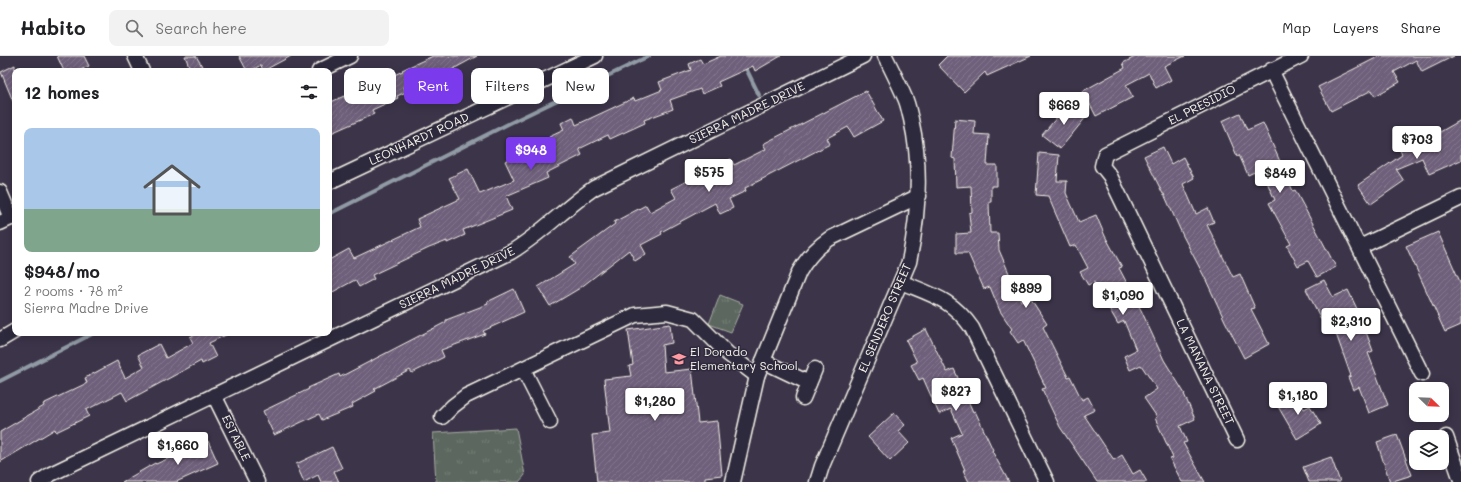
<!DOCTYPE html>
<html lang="en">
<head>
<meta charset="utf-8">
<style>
	:root { --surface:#fff; --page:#f2f2f2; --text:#202124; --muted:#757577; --line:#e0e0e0; --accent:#7c3aed }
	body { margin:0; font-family:Mali,sans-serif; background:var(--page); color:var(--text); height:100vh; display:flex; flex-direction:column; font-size:15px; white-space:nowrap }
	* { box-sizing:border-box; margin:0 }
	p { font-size:13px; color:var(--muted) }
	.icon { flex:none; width:22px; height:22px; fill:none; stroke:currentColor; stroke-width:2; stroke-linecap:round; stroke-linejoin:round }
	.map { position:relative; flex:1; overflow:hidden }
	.panel { position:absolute; left:12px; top:12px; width:320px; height:268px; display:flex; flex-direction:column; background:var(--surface); border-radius:8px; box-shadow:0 2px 10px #0003 }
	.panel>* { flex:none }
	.guide { position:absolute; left:344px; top:12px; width:380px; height:36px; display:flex; gap:8px }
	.needle { width:26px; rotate:113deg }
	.fabs { position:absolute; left:1409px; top:326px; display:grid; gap:8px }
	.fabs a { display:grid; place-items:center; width:40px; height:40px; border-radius:8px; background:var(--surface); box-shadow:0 2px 10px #0003; font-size:20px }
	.price { position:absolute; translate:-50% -34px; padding:0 9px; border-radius:4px; background:#fff; color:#222; font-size:13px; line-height:26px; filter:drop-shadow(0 1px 2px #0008) }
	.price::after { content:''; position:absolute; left:50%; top:24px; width:12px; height:9px; margin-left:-6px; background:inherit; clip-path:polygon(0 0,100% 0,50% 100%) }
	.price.active { background:var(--accent); color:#fff }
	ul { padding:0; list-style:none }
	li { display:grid; align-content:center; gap:8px; height:212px; padding:0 12px }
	li span { display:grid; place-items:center; height:124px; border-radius:8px; color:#555 }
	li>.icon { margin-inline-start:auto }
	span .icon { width:72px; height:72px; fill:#fffc; stroke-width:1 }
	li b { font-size:17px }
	h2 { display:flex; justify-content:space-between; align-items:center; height:48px; padding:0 12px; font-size:17px }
	.chip { padding:0 14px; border-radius:8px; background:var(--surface); box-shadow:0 2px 10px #0003; font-size:14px; line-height:36px }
	.chip.active { background:var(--accent); color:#fff }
	header { display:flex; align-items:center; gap:24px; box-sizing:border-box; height:56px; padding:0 20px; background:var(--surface); border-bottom:1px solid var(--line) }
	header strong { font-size:19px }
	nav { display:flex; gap:22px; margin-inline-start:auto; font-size:14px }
	.search { width:280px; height:36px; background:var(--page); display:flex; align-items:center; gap:10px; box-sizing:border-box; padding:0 14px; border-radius:8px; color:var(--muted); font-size:15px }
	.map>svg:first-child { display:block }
	.park { fill:url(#park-tufts); stroke:#a8aca3 }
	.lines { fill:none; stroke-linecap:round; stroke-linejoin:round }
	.stream { stroke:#909ba5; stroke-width:4 }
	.building { fill:url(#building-hatch); stroke:#f4f1e8 }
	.minor-casing { stroke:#f4f1e8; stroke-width:17 }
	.minor { stroke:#2f2a3d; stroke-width:14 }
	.labels { text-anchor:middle; stroke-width:3; stroke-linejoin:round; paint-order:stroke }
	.street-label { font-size:12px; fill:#f4f1e8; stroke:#2f2a3d }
	.poi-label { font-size:12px; fill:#f4f1e8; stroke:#2f2a3d; text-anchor:start }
</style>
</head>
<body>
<header>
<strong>Habito</strong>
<div class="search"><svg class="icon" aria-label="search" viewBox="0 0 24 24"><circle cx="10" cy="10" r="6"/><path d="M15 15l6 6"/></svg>Search here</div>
<nav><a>Map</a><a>Layers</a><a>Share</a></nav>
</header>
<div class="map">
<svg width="1461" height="426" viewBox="0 0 1461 426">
	<defs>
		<pattern id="park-tufts" width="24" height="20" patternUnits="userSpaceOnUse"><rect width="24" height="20" fill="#5b685e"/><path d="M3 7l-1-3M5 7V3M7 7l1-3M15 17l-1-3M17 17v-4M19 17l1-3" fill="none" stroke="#737e75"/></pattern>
		<pattern id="building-hatch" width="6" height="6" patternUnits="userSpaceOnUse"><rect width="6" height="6" fill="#6e5e7a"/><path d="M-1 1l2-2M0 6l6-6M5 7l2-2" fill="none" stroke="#83768d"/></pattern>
	</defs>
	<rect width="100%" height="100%" fill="#3c3449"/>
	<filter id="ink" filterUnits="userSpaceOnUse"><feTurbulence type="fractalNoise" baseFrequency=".025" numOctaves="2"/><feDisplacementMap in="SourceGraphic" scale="8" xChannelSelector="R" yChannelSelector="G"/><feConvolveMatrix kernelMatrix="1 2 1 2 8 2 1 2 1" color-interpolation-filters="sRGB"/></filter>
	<g filter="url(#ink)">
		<g class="park">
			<polygon points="720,239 743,248 731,276 709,268"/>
			<polygon points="516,372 525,419 519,426 436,426 433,377"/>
		</g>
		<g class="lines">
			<g class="stream">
				<polyline points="740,0 759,39"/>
				<polyline points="329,158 510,67 649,0"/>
				<polyline points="0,325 94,277"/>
			</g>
		</g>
		<g class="building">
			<polygon points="57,0 84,0 89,10 78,15 64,15"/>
			<polygon points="185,0 196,0 205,15 191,15"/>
			<polygon points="239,0 291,0 263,15 261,9 250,15 247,15"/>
			<polygon points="433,0 477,0 446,17 445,13 404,31 406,36 397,40 398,42 372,54 374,58 329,78 329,47 344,40 346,45 369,34 367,31 403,15 402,14"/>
			<polygon points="721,0 781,0 755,15 753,10 718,26 720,30 702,38 700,33 670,44 673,53 644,64 645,67 610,83 608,79 579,93 582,99 546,117 548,122 506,140 512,154 463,174 465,179 447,187 447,185 429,192 372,219 374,223 359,231 355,224 329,238 329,204 349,193 354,202 420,171 417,163 460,143 449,122 468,113 480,138 514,124 505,105 525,96 529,105 555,93 549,81 564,74 561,67 573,61 576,69 634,42 635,45 662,34 659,26 691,14 689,8 700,3 703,8"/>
			<polygon points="947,0 1031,0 987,20 985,16 964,36 938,9"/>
			<polygon points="1137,0 1185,0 1164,10 1171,24 1156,32 1149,17 1126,29 1133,41 1096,60 1083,35 1125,12 1123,7"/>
			<polygon points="1380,0 1454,0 1422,16 1416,4 1394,16 1400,26 1375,40 1372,34 1331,55 1318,31"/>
			<polygon points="15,9 15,50 1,16"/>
			<polygon points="866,35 883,65 854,81 848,71 827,82 830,88 745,132 746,135 729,143 733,152 720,158 715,147 661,176 662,178 641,189 646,198 635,205 629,194 580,232 550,250 538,231 575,208 570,201 615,168 614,166 646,149 650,156 676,142 671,133 731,103 734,109 766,93 763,88"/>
			<polygon points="1069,47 1086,61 1060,93 1042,79"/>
			<polygon points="1240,57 1247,74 1263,67 1293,135 1295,134 1336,211 1317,221 1308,205 1298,210 1287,190 1291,188 1269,147 1275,144 1261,113 1248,119 1239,99 1237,100 1222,65"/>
			<polygon points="955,63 975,65 974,78 989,79 987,109 997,109 997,130 991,130 991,146 989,146 990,177 998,177 999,194 1021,245 1029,240 1047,268 1043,271 1068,321 1070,320 1082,344 1088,341 1095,354 1084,359 1114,404 1122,399 1133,418 1140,414 1147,426 1097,426 1060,371 1042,333 1046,332 1023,284 1018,287 1010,275 1012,273 1000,255 990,231 984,233 968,197 956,197 956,178 971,177 969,157 972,156 971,130 956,131 955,103 952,102"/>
			<polygon points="1461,64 1461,104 1429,118 1422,102 1396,113 1404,125 1371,148 1358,129 1402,99 1399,91 1431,77 1433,80"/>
			<polygon points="1163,91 1171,108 1183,101 1194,122 1183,128 1196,158 1208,152 1214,166 1207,169 1233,221 1240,218 1255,252 1251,253 1269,288 1244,302 1225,265 1205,222 1183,180 1164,138 1163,138 1144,100"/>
			<polygon points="1039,97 1059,99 1057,125 1067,125 1066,137 1079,166 1096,159 1105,180 1122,211 1119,212 1141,254 1164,304 1185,338 1184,338 1195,363 1180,370 1187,386 1183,387 1205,426 1182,426 1170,403 1173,402 1155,362 1157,361 1144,342 1157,333 1141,309 1130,314 1124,300 1136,294 1124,265 1118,268 1094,226 1088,229 1080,216 1088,212 1076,189 1070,191 1048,140 1036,139"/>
			<polygon points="1438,176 1461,228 1461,269 1445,276 1406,190"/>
			<polygon points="1324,224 1333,241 1348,234 1359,257 1373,295 1368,297 1388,349 1369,357 1359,331 1353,334 1348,321 1351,320 1330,261 1322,265 1306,233"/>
			<polygon points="514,233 524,256 483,275 485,278 441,294 444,301 412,317 410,314 374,333 376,335 352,348 353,351 322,364 319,358 274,379 263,355 309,333 308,332 339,318 340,321 446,266 446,264 488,248 487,246"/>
			<polygon points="670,268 672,287 662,289 664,316 692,313 698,367 717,365 722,419 705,421 705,426 597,426 592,379 610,377 604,323 631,320 629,310 633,309 628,274"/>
			<polygon points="926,273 947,316 954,313 973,356 975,355 993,394 992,395 1009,426 969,426 963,414 965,414 951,382 962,377 951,353 939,358 923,322 919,324 911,309 917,306 906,284"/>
			<polygon points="198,277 230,277 209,287 216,301 202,308 201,305 127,345 122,336 86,354 89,360 56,376 55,373 0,406 0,376 44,350 43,348 87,327 85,322 117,305 125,322 144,311 138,299 159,288 166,302 193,287 190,281"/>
			<polygon points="1294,336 1304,353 1310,350 1321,368 1297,383 1276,347"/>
			<polygon points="894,357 905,369 898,375 909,387 890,405 868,381"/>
			<polygon points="1397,379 1412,419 1390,426 1377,386"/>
			<polygon points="208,385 218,407 176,426 122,426 155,407 156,408"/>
			<polygon points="332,391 342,412 334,415 339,426 321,426 318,419 304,426 296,408"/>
			<polygon points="1331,401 1340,426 1309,426 1303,411"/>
		</g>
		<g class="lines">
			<defs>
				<g id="minor">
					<polyline points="135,0 142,15"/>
					<polyline points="1271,14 1422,318"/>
					<polyline points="319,15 350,0"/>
					<polyline points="329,126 595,0"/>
					<polyline points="0,136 11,162"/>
					<polyline points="0,167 15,160"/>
					<polyline points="1360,191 1461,142"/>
					<path d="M901,226C932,239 952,243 972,272L1047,426"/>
					<polyline points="0,284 15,275"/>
					<polyline points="763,305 809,327"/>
					<polyline points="523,313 550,366"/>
					<polyline points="214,339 257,426"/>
					<polyline points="803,342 815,313"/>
					<polyline points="442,361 453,350 466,340 635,259 667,256 693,263 728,298 757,320"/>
					<polyline points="1446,381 1461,424"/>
					<polyline points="1237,384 1110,120 1102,110 1105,98 1301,0"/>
					<path d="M39,426L51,418L511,196C541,178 565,152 594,132L863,0"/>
					<path d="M733,426L757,320L799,216C807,202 816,192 829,183L919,140"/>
					<path d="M817,426L822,410L909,206C919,158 922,111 911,63C909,56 908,48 905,42C899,28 892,14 885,0"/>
				</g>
			</defs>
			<use href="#minor" class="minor-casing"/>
			<use href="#minor" class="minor"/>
		</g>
	</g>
	<defs>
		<symbol id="school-bare" viewBox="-9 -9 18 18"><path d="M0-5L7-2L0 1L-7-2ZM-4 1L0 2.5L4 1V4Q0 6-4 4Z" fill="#ff9aa2" stroke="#2f2a3d" stroke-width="2.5" paint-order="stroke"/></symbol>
	</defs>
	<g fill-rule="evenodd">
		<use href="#school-bare" x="669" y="293" width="20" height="20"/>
	</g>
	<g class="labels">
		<g class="street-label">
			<text transform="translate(1202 49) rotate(-27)" y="4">EL PRESIDIO</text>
			<text transform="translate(747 57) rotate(-26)" y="4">SIERRA MADRE DRIVE</text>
			<text transform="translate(419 83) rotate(-25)" y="4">LEONHARDT ROAD</text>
			<text transform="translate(457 222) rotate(-26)" y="4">SIERRA MADRE DRIVE</text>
			<text transform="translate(885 262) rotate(-67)" y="4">EL SENDERO STREET</text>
			<text transform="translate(1205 316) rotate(64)" y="4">LA MANANA STREET</text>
			<text transform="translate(236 382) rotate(64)" y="4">ESTABLE</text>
		</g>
		<g class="poi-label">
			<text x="690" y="300">El Dorado<tspan x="690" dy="14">Elementary School</tspan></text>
		</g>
	</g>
</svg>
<div class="fabs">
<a><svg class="needle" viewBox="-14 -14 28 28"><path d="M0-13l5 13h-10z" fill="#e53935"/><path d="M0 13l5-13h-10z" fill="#757577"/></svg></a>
<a><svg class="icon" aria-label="layers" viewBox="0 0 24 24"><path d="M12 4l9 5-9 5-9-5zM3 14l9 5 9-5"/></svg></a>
</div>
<b class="price" style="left:1064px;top:70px">$669</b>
<b class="price" style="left:1417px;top:104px">$703</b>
<b class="price active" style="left:531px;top:115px">$948</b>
<b class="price" style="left:709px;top:137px">$575</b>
<b class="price" style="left:1280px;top:138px">$849</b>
<b class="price" style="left:1026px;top:253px">$899</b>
<b class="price" style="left:1123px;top:260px">$1,090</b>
<b class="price" style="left:1351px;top:286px">$2,310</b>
<b class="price" style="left:956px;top:356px">$827</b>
<b class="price" style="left:1298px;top:360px">$1,180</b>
<b class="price" style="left:655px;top:366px">$1,280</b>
<b class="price" style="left:178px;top:410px">$1,660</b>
<div class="guide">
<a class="chip">Buy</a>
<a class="chip active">Rent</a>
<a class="chip">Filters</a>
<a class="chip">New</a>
</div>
<section class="panel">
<h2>12 homes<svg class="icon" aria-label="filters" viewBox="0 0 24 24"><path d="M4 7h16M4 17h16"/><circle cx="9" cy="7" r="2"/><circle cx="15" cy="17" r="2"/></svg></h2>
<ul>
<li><span style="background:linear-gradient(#a9c7e8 65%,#7fa58c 0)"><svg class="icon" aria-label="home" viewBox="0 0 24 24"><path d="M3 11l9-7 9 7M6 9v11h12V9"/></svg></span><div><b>$948/mo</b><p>2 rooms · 78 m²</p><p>Sierra Madre Drive</p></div></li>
</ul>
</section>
</div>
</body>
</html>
